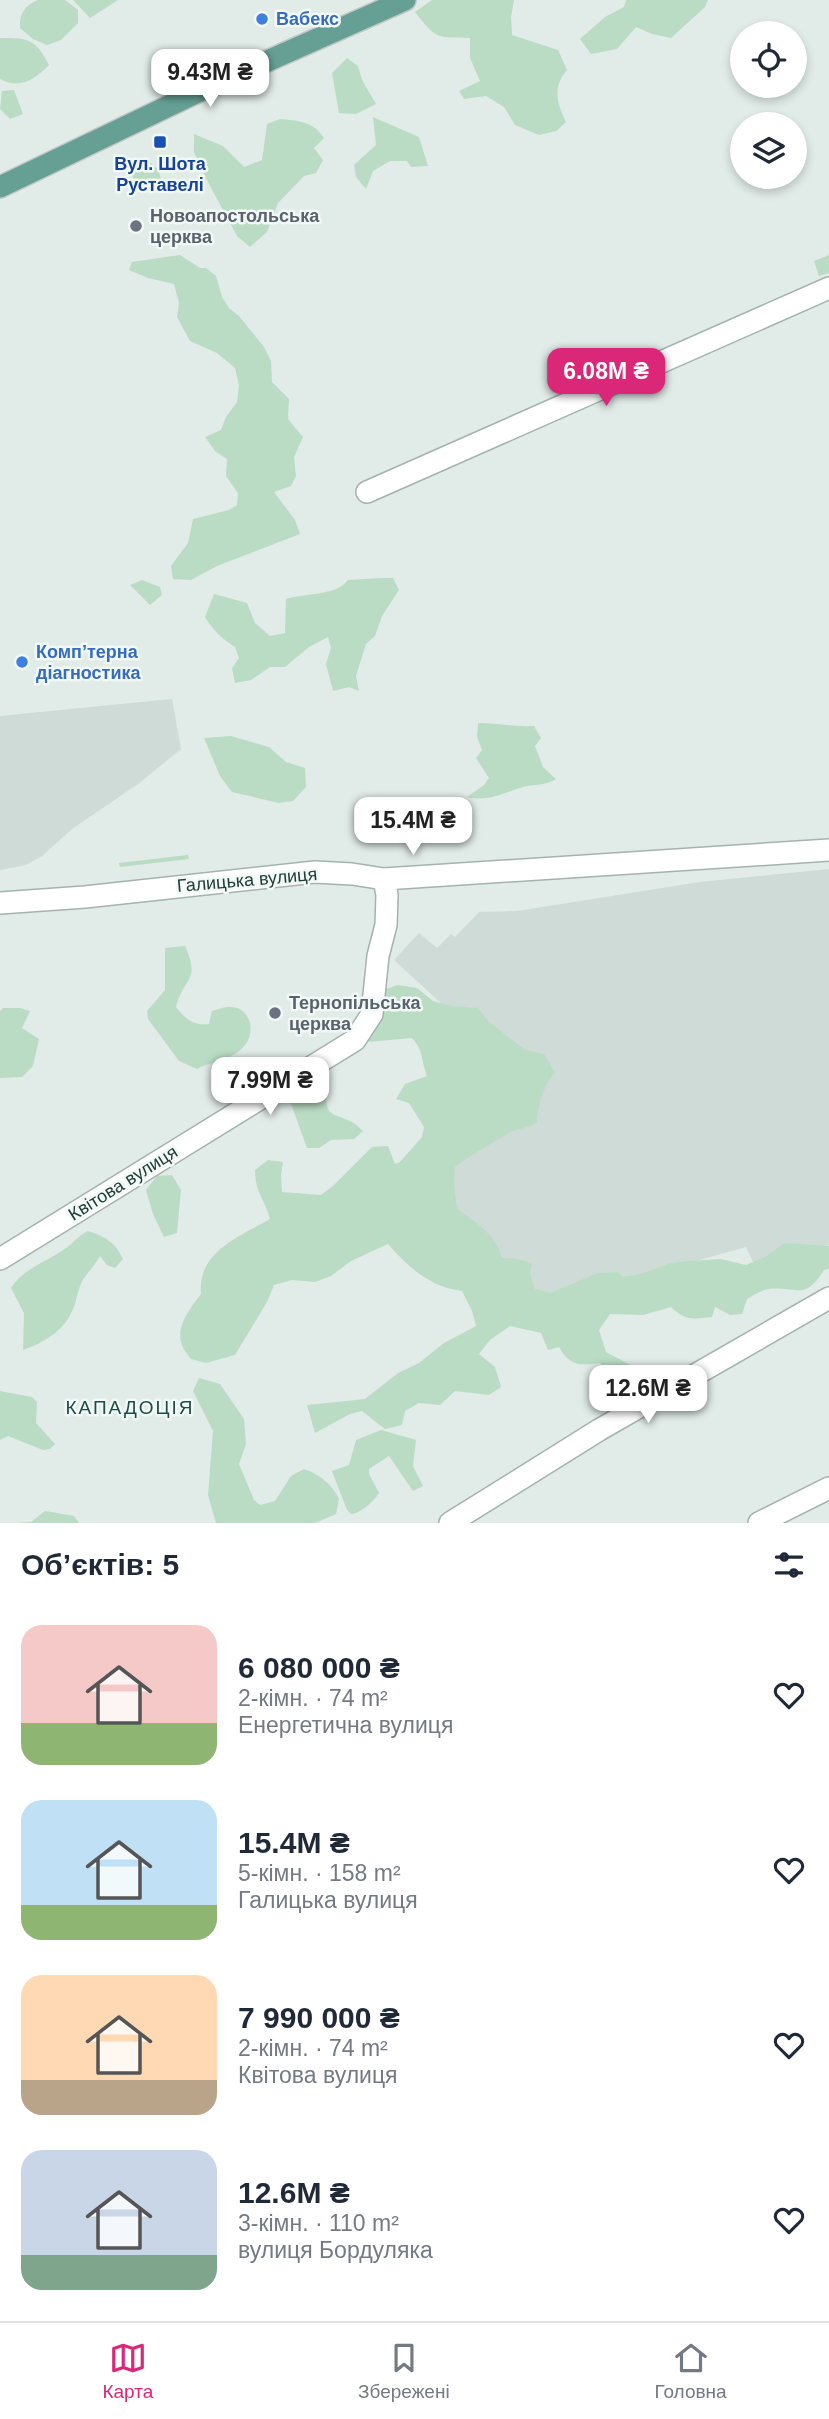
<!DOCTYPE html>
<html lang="uk">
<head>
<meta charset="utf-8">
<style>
	:root { --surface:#fff; --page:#f2f2f3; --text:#1f2937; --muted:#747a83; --line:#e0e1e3; --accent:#db2777 }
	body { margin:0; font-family:Helvetica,sans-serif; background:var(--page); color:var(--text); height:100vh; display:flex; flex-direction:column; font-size:26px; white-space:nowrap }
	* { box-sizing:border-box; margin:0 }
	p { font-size:23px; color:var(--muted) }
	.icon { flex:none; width:38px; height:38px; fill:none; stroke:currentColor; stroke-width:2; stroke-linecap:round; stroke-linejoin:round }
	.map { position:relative; height:1523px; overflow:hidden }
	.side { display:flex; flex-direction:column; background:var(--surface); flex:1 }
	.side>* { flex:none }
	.fabs { position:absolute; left:730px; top:21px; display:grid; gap:14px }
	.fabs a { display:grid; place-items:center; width:77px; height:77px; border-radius:50%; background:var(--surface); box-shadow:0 4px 10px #0003; font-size:35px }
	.price { position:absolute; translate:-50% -60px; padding:0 16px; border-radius:14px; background:#fff; color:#222; font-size:23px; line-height:46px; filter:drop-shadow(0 2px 4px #0008) }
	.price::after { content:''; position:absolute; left:50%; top:42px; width:21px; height:16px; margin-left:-10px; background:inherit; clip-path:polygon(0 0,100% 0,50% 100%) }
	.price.selected { background:var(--accent); color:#fff }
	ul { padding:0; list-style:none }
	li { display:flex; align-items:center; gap:21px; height:175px; padding:0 21px }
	li span { display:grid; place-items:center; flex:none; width:196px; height:140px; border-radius:21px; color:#555 }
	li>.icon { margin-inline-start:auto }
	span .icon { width:84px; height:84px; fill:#fffc; stroke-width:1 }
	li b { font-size:30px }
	h2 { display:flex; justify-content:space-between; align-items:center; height:84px; padding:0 21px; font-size:30px }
	.tab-bar { display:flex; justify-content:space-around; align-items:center; height:98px; border-top:2px solid var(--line); background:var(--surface); font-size:19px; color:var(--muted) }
	.tab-bar a { display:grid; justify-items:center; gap:4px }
	.tab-bar .selected { color:var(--accent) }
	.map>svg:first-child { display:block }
	.built { fill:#cfdbd6 }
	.green { fill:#badcc5 }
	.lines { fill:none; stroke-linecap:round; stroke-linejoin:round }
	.minor-casing { stroke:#a4b3ae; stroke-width:24 }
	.major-casing { stroke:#c1c8c7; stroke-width:24 }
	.minor { stroke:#fff; stroke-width:21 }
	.major { stroke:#66a095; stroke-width:21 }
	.shop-dot { fill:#3f7fe0; stroke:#f1f8f5; stroke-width:2.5 }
	.transit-dot { fill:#1a4fb4; stroke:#f1f8f5; stroke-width:2.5 }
	.worship-dot { fill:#6b7280; stroke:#f1f8f5; stroke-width:2.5 }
	.labels { text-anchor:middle; stroke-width:5; stroke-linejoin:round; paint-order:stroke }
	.shop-label { font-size:18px; font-weight:bold; fill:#366cbe; stroke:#f1f8f5; text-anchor:start }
	.transit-label { font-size:18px; font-weight:bold; fill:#164399; stroke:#f1f8f5 }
	.worship-label { font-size:18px; font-weight:bold; fill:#5b616d; stroke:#f1f8f5; text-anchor:start }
	.street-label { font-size:18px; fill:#213c36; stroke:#f1f8f5 }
	.neighbourhood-label { font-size:19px; letter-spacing:2px; fill:#1e4d45; stroke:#f1f8f5 }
</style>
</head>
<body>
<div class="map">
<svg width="829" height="1523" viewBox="0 0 829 1523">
	<rect width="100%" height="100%" fill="#e1ebe7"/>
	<g class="built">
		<polygon points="172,699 181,749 138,784 72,829 42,856 26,865 0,870 0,716"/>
		<polygon points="829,869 829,1245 754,1264 746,1247 539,1305 447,1205 468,1028 394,960 419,933 437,948 451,934 455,937 479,912 517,911 700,882"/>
	</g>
	<g class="green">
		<path d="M38,0H65L78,10V23L61,40L47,45L33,39L20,28C19,14 25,5 38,0Z"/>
		<polygon points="73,0 118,0 90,18"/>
		<path d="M432,0H514L511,17L512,35L558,50L567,70C552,87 557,103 566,122L556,131L539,135L515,125L504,107L486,96L464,99L459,91L480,81L470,58V38C436,37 437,40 415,12Z"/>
		<polygon points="626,0 708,0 705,7 671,38 652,34 636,27 617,49 591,54 580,39 605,17 624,7"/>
		<path d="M0,38C30,38 35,39 49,65C35,79 20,90 0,79Z"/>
		<polygon points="347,58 358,66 362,80 376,104 356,114 339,113 332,73"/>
		<polygon points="14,90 23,114 10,119 0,109 2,91"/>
		<polygon points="373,117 419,137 428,166 411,167 407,161 390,161 373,171 366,189 356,177 354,165 376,145"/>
		<path d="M280,119C299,121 313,121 324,138L314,148L323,160L316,173L304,176L278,203L267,232L250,247L237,236L209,184L194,152V134L223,146L244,167L262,160L267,124Z"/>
		<polygon points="145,159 158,169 163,186 160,192 143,191 130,173 132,164"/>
		<polygon points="180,255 200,268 206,268 216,276 222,297 229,308 239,316 264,347 271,361 272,382 289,399 288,419 303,437 294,457 296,476 291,486 274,492 295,520 300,534 217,566 191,580 173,579 171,566 188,543 193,519 229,510 237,505 238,493 226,476 227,459 215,451 205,437 221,430 226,417 237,402 239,385 235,368 217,353 190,341 177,317 179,303 174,284 148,278 129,270 132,262"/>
		<polygon points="829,255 829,273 819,276 814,261"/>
		<path d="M381,578H393L399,590L382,616L375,636L366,644L356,676L359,691L349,687L333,691L326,664L331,648L328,637L309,647L285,667H270L251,680L235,683L232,668L239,658L235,647C222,639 213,630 205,617L214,594L247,603L255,623L270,636L285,633L286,599C305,593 336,596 348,580Z"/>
		<polygon points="142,580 160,587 162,595 150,605 130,585"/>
		<path d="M478,723C497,723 514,727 534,726L541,738L535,746L543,767L556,779C545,786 535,784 523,787C502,793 489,802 467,797L484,785L489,778L476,758L482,750L477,737Z"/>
		<polygon points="231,736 269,747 286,762 305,768 306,787 293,801 279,803 232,792 220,776 204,738"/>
		<polygon points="188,855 189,859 120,867 119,863"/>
		<path d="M185,946C201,982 184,976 176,1007C185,1019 194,1026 209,1024L212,1011C217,1010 223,1007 228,1007C249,1005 257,1030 245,1045C233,1060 213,1061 197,1069L179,1061L148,1019L147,1011L165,990V948Z"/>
		<path d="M398,985L417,988L433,1001L452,1006L478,1008L487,1020L525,1050L544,1054L555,1072C543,1087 538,1103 537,1122C528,1129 516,1128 507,1134C489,1145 471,1155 455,1167L454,1183L457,1209C476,1222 496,1235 502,1258H513L532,1263L530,1274L535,1289L550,1293L598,1273L618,1272L623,1277L641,1274L670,1263L690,1261L721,1259L746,1265L765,1257L785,1243L829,1246V1269L824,1270C804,1302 797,1286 768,1289C761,1290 753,1296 747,1299L742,1314L730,1315L715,1307L712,1317C693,1319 685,1321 671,1307L643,1315L610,1314L599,1330L606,1352L634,1367L637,1381L625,1387L606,1379L600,1363C580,1366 570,1366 559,1347L548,1350L541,1333L510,1326L490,1340L479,1354L495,1367L501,1387L489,1395L455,1391L440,1405L419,1403L405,1411L402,1425L385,1429L362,1411L350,1414L315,1433L307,1405L365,1399L398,1373L419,1363L444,1343L476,1326L472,1311L462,1291C430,1287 409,1268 388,1244L351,1261L331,1276L315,1282L292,1280L274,1285L267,1302L235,1355L206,1363L191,1359C188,1355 183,1349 182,1345C175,1327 191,1307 201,1294C197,1251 241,1236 270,1219C265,1199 255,1193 255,1170L268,1160L283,1162L281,1174L282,1192L321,1195L334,1185L372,1147L388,1146L395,1164L400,1162L422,1137L424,1127L409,1103L396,1099L405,1084L427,1076C421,1060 424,1052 412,1038L367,1042L359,1027L364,1005L386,989Z"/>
		<polygon points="3,1008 20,1008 30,1011 22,1028 39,1039 33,1066 22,1077 0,1078 0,1011"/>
		<path d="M321,1069L328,1081C320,1128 341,1107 363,1131L354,1139L331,1140L319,1148H307L290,1101L283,1095Z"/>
		<polygon points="172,1175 181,1190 177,1233 164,1237 153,1214 146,1190 157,1176"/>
		<path d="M88,1231C106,1237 115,1242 123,1259L115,1268L107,1265L100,1256C95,1265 89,1271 84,1278C79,1286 77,1296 75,1304C66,1330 47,1341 23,1350L24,1313L11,1288C24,1267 52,1260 70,1245C77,1239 80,1235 88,1231Z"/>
		<path d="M199,1378L220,1384L244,1419L246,1444L239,1464L254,1500L260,1505L275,1501L291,1476L304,1469C319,1474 332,1484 339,1499L336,1514L315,1523H216L208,1495L213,1431L193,1391Z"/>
		<polygon points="0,1391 32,1397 37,1402 36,1423 55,1444 50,1449 43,1450 8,1436 0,1440"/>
		<path d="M381,1430L416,1440L413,1466L423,1486L413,1491L389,1456L369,1469V1474L379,1493C374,1501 361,1513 351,1514L347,1510L332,1471L349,1465L356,1440Z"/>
		<polygon points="45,1511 74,1516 79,1523 17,1523 31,1522"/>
	</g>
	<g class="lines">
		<defs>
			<g id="minor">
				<polyline points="367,492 829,288"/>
				<polyline points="0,903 85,897 315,872 352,874 384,879 829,850"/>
				<polyline points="0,1259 355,1040 372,1014 378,956 386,925 387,895 384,879"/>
				<polyline points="450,1523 599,1430 829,1298"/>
				<polyline points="759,1523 829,1488"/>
			</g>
			<polyline id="major" points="0,187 202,90 405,0"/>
		</defs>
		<use href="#minor" class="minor-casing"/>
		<use href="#major" class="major-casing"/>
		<use href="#minor" class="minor"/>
		<use href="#major" class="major"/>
	</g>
	<g class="shop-dot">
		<circle cx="262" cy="19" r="7"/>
		<circle cx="22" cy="662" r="7"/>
	</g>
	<rect class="transit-dot" x="153" y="135" width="14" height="14" rx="3.5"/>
	<g class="worship-dot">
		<circle cx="136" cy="226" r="7"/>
		<circle cx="275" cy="1013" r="7"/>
	</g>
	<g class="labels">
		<g class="shop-label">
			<text x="276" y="25">Вабекс</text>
			<text x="36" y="658">Комп’терна<tspan x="36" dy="21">діагностика</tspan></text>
		</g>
		<g class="transit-label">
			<text x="160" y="170">Вул. Шота<tspan x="160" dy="21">Руставелі</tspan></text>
		</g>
		<g class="worship-label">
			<text x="150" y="222">Новоапостольська<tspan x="150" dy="21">церква</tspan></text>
			<text x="289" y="1009">Тернопільська<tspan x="289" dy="21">церква</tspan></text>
		</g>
		<g class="street-label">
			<text transform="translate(247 880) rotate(-5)" y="6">Галицька вулиця</text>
			<text transform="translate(123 1183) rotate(-32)" y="6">Квітова вулиця</text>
		</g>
		<g class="neighbourhood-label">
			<text x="130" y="1414">КАПАДОЦІЯ</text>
		</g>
	</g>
</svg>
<div class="fabs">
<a><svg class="icon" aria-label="locate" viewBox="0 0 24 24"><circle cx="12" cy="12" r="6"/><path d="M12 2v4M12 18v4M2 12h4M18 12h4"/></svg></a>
<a><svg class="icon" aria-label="layers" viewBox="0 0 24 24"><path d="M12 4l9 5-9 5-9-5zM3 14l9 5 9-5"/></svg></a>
</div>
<b class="price" style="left:210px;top:109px">9.43M ₴</b>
<b class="price selected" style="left:606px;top:408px">6.08M ₴</b>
<b class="price" style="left:413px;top:857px">15.4M ₴</b>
<b class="price" style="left:270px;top:1117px">7.99M ₴</b>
<b class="price" style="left:648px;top:1425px">12.6M ₴</b>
</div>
<section class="side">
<h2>Об’єктів: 5<svg class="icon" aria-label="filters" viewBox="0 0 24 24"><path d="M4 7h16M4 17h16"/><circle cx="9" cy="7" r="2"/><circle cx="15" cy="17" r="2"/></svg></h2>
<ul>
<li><span style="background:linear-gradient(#f6c9c9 70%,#8fb573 0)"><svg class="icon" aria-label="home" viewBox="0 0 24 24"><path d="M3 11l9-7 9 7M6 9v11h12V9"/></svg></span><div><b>6 080 000 ₴</b><p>2-кімн. · 74 m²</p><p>Енергетична вулиця</p></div><svg class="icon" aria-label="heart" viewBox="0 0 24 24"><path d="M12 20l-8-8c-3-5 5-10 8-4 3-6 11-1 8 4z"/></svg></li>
<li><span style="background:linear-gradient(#bfe0f5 75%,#8fb573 0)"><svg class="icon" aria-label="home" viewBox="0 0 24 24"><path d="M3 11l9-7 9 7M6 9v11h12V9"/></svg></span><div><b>15.4M ₴</b><p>5-кімн. · 158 m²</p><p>Галицька вулиця</p></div><svg class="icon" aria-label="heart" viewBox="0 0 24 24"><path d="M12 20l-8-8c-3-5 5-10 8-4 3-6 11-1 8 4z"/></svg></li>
<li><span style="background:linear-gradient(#ffd9b3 75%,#b9a48a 0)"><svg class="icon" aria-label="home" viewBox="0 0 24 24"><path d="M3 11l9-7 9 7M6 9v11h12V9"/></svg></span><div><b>7 990 000 ₴</b><p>2-кімн. · 74 m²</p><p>Квітова вулиця</p></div><svg class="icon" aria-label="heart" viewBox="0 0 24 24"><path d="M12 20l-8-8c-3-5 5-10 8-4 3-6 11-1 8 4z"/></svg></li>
<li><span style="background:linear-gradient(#c9d6e8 75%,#7fa58c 0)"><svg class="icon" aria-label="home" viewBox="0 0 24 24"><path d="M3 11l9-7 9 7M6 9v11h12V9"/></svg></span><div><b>12.6M ₴</b><p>3-кімн. · 110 m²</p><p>вулиця Бордуляка</p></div><svg class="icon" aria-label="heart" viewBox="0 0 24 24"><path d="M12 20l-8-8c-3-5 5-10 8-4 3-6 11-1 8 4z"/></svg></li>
</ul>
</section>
<nav class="tab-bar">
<a class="selected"><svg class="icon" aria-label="map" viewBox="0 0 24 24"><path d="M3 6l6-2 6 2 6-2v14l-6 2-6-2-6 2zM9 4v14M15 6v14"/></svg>Карта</a>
<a><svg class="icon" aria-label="saved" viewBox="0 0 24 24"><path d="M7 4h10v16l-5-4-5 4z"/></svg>Збережені</a>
<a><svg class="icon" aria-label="home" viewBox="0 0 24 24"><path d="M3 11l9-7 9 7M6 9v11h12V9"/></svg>Головна</a>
</nav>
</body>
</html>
